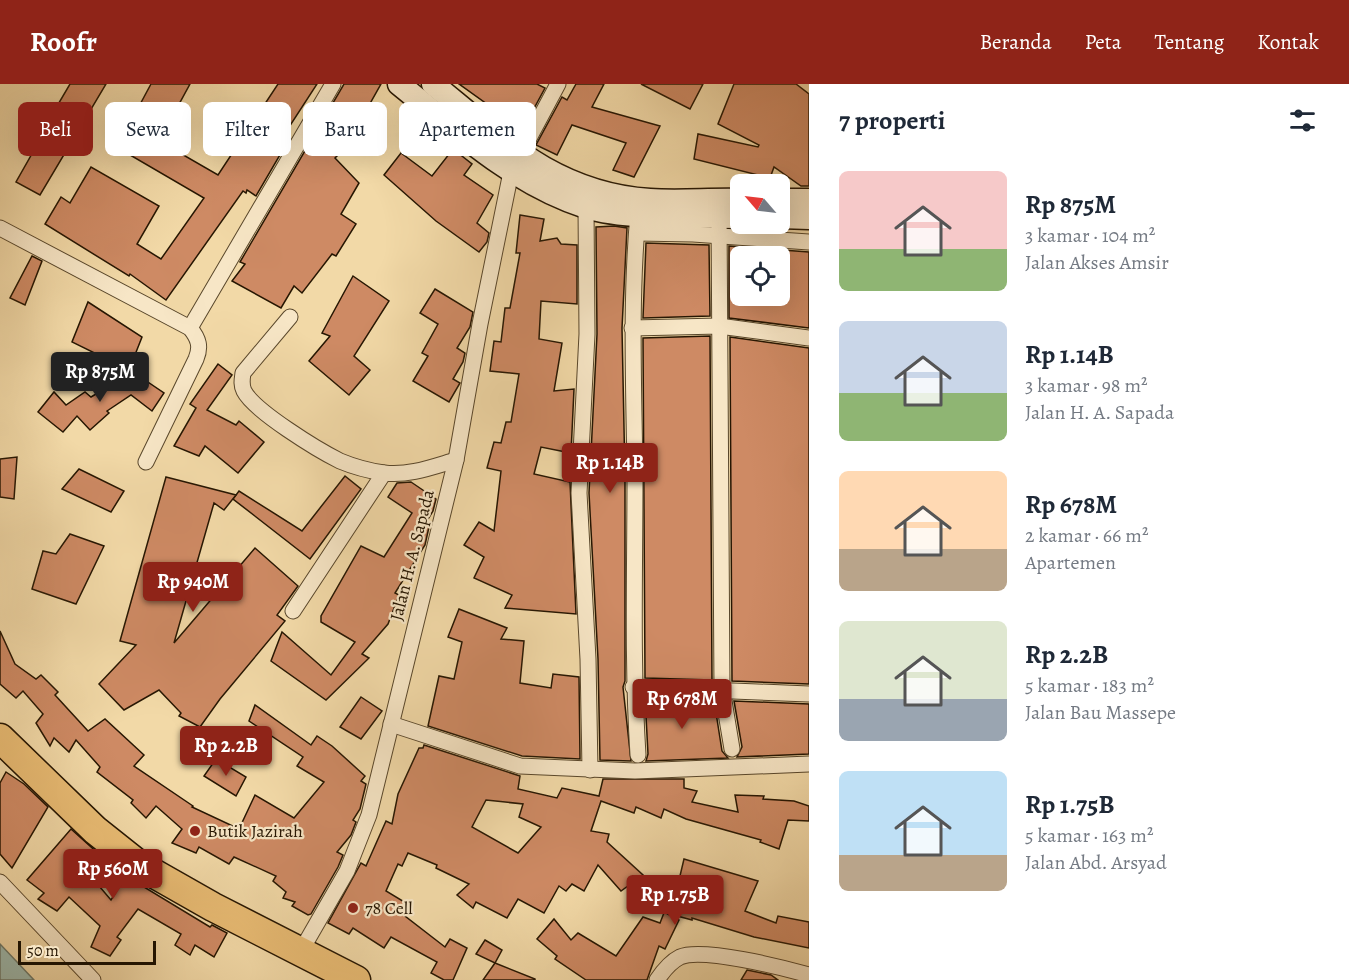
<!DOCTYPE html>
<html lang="id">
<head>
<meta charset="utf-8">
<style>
	:root { --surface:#fff; --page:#f6f6f7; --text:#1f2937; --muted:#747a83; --accent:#8f2418 }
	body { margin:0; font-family:Alegreya,serif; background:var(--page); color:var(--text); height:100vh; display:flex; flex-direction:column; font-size:22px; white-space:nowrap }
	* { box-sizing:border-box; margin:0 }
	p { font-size:20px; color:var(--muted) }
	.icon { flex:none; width:33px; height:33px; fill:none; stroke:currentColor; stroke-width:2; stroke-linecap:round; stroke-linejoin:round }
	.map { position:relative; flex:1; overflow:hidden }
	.details { display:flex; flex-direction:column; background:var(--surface); width:540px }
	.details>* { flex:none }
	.top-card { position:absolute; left:18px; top:18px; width:570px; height:54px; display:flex; gap:12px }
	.needle { width:39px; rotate:298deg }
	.controls { position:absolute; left:730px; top:90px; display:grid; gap:12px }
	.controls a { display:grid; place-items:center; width:60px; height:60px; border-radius:9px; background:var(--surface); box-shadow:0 6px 24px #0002; font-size:30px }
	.scale { position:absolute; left:18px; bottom:15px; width:138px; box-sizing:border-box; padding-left:6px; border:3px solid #261602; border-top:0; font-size:16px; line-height:21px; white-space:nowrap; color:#261602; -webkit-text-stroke:4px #f7e6c6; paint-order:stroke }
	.price { position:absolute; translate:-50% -51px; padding:0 14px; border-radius:6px; background:var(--accent); color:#fff; font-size:20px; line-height:39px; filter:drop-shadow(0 2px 3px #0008) }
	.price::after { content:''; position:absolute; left:50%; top:36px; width:18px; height:14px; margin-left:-9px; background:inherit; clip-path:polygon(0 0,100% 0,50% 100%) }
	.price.current { background:#222; color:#fff }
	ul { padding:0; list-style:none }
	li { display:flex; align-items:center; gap:18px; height:150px; padding:0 30px }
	li span { display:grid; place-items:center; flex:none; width:168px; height:120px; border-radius:9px; color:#555 }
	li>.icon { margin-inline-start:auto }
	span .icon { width:72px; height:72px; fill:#fffc; stroke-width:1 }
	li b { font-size:26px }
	h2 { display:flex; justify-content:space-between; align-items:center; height:72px; padding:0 30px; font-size:26px }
	.tag { padding:0 21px; border-radius:9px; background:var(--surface); box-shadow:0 6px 24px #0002; font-size:21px; line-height:54px }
	.tag.current { background:var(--accent); color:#fff }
	header { display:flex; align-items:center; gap:36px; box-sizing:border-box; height:84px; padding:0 30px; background:var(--accent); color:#fff }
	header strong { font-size:28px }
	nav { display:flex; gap:33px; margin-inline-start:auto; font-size:21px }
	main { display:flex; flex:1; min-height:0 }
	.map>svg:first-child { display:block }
	.water { fill:#9cb9ae; stroke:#6d7869; stroke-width:1.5 }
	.building { fill:#ce8a64; stroke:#261602; stroke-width:1.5; fill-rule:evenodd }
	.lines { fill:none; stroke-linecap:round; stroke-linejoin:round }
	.street-casing { stroke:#59472b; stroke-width:17 }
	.secondary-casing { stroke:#261602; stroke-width:25 }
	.highway-casing { stroke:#261602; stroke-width:31 }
	.street { stroke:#f7e6c6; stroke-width:15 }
	.secondary { stroke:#f7e6c6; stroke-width:22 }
	.highway { stroke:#e9bc74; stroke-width:28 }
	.poi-dot { fill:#8f2418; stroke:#f7e6c6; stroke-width:2 }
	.labels { text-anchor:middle; stroke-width:4.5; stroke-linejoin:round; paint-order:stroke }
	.street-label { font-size:18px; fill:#261602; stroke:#f7e6c6 }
	.poi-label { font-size:18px; fill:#261602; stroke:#f7e6c6; text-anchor:start }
</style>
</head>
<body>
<header>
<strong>Roofr</strong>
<nav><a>Beranda</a><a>Peta</a><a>Tentang</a><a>Kontak</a></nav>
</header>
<main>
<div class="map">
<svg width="809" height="896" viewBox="0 0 809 896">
	<rect width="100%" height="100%" fill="#f2d9a7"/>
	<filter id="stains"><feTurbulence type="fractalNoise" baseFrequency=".00333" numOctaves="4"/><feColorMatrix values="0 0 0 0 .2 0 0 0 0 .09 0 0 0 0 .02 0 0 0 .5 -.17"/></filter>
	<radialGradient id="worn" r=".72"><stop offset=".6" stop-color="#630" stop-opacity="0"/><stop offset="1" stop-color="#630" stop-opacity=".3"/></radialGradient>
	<polygon class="water" points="0,860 34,896 0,896"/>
	<g class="building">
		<polygon points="70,0 106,0 40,111 16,98 42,52 40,51"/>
		<polygon points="151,0 190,0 159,57 218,91 278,0 317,0 278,60 284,64 256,112 247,106 246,109 243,107 166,216 130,190 129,192 45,140 61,113 70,119 91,83 159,122 137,160 161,175 204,114 106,57 120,33 130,39"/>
		<polygon points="344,0 381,0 345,64 335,74 359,99 341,130 356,140 336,172 332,170 302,209 294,202 281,224 232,197 245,180 240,178"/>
		<polygon points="459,0 537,0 545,4 519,52 502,39 505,33"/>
		<polygon points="576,0 604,0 592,23 660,42 634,93 613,86 626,59 572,41 557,71 536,61 562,13 567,16"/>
		<polygon points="641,0 703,0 690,25"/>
		<polygon points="734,0 796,0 809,10 809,102 801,102 774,83 770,94 694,75 698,50 758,63 759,61 718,40"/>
		<polygon points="453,65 472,80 464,91 493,111 477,139 489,149 487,158 479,168 436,137 384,91 401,69 432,92"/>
		<polygon points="520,131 544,135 540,157 557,154 561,160 577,161 577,220 541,217 539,255 562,259 554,307 574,305 571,369 541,363 534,390 570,398 576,530 505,524 512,511 474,494 484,473 464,461 479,438 494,447 501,387 487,384 494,358 501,359 506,338 511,338 519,290 490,287 494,257 501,258 505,224 510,224 520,169 516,169"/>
		<polygon points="614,142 627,144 622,244 625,393 625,597 623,603 631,677 600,676 598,575 589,409 597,250 596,143"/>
		<polygon points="646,159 709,161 710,232 643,234"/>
		<path d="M729,162L809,168V244L729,234ZM741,172H780V212H741Z"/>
		<polygon points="32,172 42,177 25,221 10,214"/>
		<polygon points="353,192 389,217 354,272 370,286 349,311 309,277 330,252 322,249"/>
		<polygon points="435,205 473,228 470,243 457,264 465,269 463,278 453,295 460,299 449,318 413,297 428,272 422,269 438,240 420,229"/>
		<polygon points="88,218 142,253 129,286 72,258"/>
		<polygon points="710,252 712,596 645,594 643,254"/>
		<polygon points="730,253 809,264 809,600 732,597"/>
		<polygon points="218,280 232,291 207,326 236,341 239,337 264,358 238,389 205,362 199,372 174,362 196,324 190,320"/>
		<polygon points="133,288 164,309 152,327 131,311 107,327 109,329 90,346 77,332 63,348 38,328 54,308 66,321 85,308 91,313"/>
		<polygon points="17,373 14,415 0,413 0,375"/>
		<polygon points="79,385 124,407 111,428 62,405"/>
		<polygon points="345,392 361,405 310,475 233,415 239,407 302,447"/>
		<polygon points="166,393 236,411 224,426 214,419 174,559 255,464 298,502 277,531 285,537 220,615 200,643 179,632 181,629 159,606 124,626 99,600 136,561 120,557"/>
		<polygon points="411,398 436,415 433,427 425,440 429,443 425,461 395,509 399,511 388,540 362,570 369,574 326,616 271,577 282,548 331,591 355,558 321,538 321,532 361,462 384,473 412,429 388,413 397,399"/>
		<polygon points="70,450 104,462 76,520 32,505 43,467 56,470"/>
		<polygon points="459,525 507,544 501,555 524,557 520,599 551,604 553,590 579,593 580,675 522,672 428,642 439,592 454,595 462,558 448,553"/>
		<polygon points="0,547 15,580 36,595 41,591 58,608 55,611 88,647 105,635 144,671 134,682 193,722 192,723 239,745 255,711 294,734 324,698 297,682 303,673 249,637 255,621 311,661 317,652 332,662 365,692 361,697 366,700 360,725 353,736 356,738 351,751 337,768 343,771 338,783 311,830 308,831 292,822 295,818 283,814 286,808 273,797 276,792 234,773 229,780 199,763 196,769 172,759 182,745 156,722 146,734 131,719 133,716 97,688 100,683 76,656 69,668 54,654 50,662 36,639 43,630 23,607 16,614 0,600"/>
		<polygon points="361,613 382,627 361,655 340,643"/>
		<polygon points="645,613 714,616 722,667 728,674 646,677 648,670"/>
		<polygon points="734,617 809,620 809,670 737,673 742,663"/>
		<path d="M424,661L520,692L518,705L557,714L562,704L599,712L603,695H684V704L697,707L692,718L738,728L735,711L764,712L763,715L794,717L809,722V737L788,736L779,765L760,758L761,756L686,735L664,725L661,734L636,723L634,729L601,717L591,747L609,750L607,758L643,791L621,807L598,781L584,807L572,800L566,807L559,802L544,829L518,815L507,834L476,818L473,824L457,811L469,800L436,784L437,781L408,769L402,782L398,780L386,807L411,822L405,832L445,863L450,855L467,864L453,896H444L431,889L437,878L391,853L384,864L353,844L349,850L328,839L361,779L366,782L386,737L392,740L398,710L419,664H423ZM486,716L523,720L519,733L541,743L518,769L472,743Z"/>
		<polygon points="216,675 246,693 236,712 204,692"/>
		<polygon points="6,688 24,700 48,723 12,784 0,770 0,699"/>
		<polygon points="71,745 101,772 88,789 111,816 126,792 210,843 212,841 227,849 214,873 195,861 190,871 175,861 181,850 138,825 117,853 121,856 110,872 91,863 100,842 69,813 57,827 38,815 44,809 27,796"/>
		<polygon points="684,775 758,797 745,827 776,839 778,832 809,838 809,864 754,853 692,834 692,836 666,829 679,836 665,865 659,862 647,896 586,896 555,875 557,872 537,855 554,835 571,856 578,849 616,872 643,833 660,839 671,811 675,813"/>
		<polygon points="485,856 502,866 495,879 476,870"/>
		<polygon points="495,879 535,895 535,896 483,896"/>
		<polygon points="747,886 771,891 778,896 741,896"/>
	</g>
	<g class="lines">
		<defs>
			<g id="street">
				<polyline points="586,123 587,250 579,409 588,575 590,686"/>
				<polyline points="719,132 722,605 732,665"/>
				<path d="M0,144L190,244C199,255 201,263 196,275L146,378"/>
				<polyline points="637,149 693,150 809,158"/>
				<path d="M290,233L243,289C242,296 241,301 244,307C254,327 318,366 340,377C352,382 370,387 384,389C409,392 432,383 456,376"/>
				<polyline points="190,244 333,0"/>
				<polyline points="632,244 719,242 809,254"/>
				<polyline points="293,527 384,389"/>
				<polyline points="633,603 809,610"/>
				<polyline points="391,640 520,682 635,687 809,680"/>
				<path d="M638,671C632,578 635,486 635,393C634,305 630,218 638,130"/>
				<polyline points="0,798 93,896"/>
				<polyline points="301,867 347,787 369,731 456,376 480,240 511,88 558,0"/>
				<path d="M657,896C663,887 670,878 680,873C702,863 784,884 809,891"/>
			</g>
			<g id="secondary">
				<path d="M399,0C456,46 514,100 586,123C629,136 695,132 741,133"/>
				<path d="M433,0C502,56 556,110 650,116C680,118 711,115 741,116"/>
				<polyline points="780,116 809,116"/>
				<polyline points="780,133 809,134"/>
			</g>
			<polyline id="highway" points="0,654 95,746 139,781 213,823 356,896"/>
		</defs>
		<use href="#street" class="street-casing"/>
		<use href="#secondary" class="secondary-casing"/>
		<use href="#highway" class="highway-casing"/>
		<use href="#street" class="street"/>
		<use href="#secondary" class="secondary"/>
		<use href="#highway" class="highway"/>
	</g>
	<g class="poi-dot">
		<circle cx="195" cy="747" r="6"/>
		<circle cx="353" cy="824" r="6"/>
	</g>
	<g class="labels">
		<g class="street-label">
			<text transform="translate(412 471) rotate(-76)" y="6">Jalan H. A. Sapada</text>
		</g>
		<g class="poi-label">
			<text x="207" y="753">Butik Jazirah</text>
			<text x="365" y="830">78 Cell</text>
		</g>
	</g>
	<rect width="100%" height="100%" filter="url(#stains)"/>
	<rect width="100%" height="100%" fill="url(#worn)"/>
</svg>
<div class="controls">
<a><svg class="needle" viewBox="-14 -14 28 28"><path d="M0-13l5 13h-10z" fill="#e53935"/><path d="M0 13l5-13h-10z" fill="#747a83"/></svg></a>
<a><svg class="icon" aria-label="locate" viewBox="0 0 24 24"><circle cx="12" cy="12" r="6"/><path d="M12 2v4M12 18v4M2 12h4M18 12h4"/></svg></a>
</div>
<div class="scale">50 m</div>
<b class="price current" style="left:100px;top:319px">Rp 875M</b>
<b class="price" style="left:610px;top:410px">Rp 1.14B</b>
<b class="price" style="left:193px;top:529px">Rp 940M</b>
<b class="price" style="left:682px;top:646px">Rp 678M</b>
<b class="price" style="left:226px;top:693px">Rp 2.2B</b>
<b class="price" style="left:113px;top:816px">Rp 560M</b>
<b class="price" style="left:675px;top:842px">Rp 1.75B</b>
<div class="top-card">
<a class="tag current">Beli</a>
<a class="tag">Sewa</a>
<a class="tag">Filter</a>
<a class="tag">Baru</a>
<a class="tag">Apartemen</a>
</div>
</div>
<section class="details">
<h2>7 properti<svg class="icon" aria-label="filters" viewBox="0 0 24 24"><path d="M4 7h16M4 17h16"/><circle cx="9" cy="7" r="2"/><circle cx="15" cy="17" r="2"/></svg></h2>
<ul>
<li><span style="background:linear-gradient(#f6c9c9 65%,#8fb573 0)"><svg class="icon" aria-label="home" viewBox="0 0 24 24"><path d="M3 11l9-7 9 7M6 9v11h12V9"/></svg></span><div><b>Rp 875M</b><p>3 kamar · 104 m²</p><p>Jalan Akses Amsir</p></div></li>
<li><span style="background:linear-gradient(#c9d6e8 60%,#8fb573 0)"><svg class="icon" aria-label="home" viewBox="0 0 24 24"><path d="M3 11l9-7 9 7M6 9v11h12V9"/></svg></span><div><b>Rp 1.14B</b><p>3 kamar · 98 m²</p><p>Jalan H. A. Sapada</p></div></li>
<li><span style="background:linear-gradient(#ffd9b3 65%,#b9a48a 0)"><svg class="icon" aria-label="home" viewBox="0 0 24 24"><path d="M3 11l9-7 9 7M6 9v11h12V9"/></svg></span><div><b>Rp 678M</b><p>2 kamar · 66 m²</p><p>Apartemen</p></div></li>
<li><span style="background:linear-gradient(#dfe7d0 65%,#9aa5b1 0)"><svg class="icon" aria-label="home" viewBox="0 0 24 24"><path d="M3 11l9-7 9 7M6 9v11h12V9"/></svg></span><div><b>Rp 2.2B</b><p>5 kamar · 183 m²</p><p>Jalan Bau Massepe</p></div></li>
<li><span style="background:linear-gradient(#bfe0f5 70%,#b9a48a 0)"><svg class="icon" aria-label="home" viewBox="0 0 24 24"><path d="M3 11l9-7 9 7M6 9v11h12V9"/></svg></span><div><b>Rp 1.75B</b><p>5 kamar · 163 m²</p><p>Jalan Abd. Arsyad</p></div></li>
</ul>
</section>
</main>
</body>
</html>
